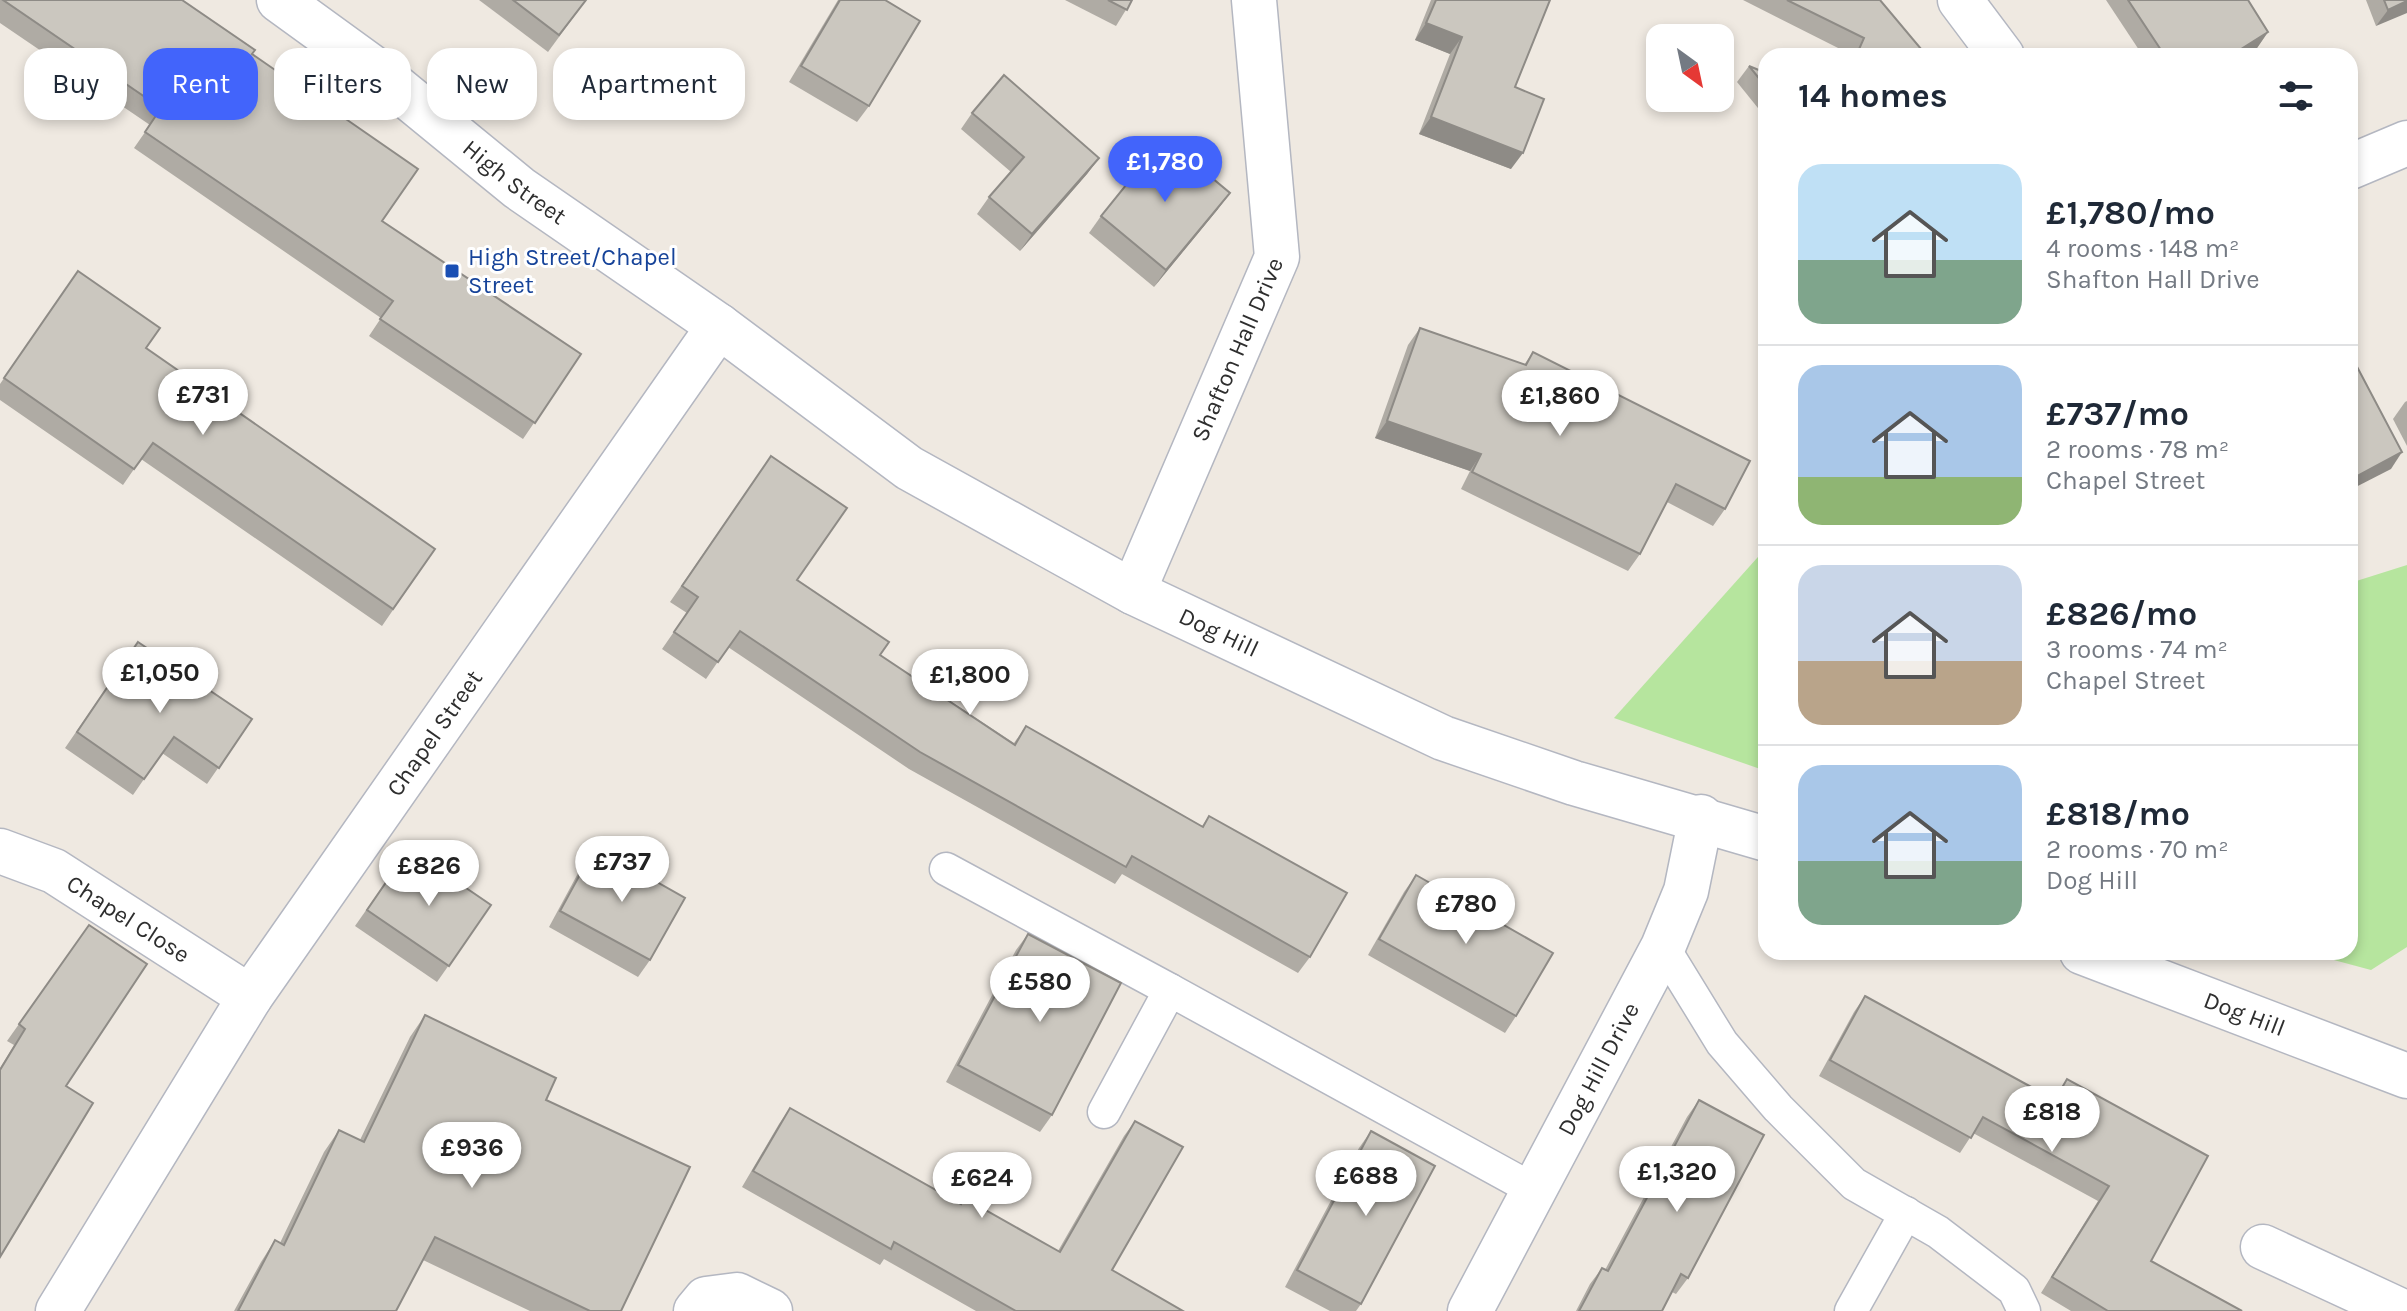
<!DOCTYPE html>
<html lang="en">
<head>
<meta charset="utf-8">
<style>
	:root { --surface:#fff; --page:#f6f6f7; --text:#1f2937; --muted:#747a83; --line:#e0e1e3; --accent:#4264fb }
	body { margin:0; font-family:Karla,sans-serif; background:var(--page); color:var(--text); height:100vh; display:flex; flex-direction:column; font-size:30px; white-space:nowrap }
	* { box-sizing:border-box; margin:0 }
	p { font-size:26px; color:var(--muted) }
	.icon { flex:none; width:44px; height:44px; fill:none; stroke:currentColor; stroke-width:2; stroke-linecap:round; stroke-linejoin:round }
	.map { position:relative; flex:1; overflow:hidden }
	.drawer { position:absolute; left:1758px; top:48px; width:600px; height:912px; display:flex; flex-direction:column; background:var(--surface); border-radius:24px; box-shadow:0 4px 12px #0003 }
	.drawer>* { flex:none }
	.banner { position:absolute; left:24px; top:48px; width:760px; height:72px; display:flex; gap:16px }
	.needle { width:52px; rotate:147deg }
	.controls { position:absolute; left:1646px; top:24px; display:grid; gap:16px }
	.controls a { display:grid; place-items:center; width:88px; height:88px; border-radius:16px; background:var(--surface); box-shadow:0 4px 12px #0003; font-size:40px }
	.price { position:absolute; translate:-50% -68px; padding:0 18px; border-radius:28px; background:#fff; color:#222; font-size:26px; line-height:52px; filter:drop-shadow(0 2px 4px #0008) }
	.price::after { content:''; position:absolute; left:50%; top:48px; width:24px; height:18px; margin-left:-12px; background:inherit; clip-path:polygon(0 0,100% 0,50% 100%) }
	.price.selected { background:var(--accent); color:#fff }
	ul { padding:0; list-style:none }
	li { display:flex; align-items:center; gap:24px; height:200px; padding:0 40px }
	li+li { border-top:2px solid var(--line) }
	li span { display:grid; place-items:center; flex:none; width:224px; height:160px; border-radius:24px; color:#555 }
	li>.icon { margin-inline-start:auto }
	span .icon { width:96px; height:96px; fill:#fffc; stroke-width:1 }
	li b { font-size:34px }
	h2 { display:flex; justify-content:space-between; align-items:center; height:96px; padding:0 40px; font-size:34px }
	.chip { padding:0 28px; border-radius:24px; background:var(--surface); box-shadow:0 4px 12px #0003; font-size:28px; line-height:72px }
	.chip.selected { background:var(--accent); color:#fff }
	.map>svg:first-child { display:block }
	.green { fill:#b6e59e }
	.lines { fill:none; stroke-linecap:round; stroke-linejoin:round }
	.lane-casing { stroke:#b4b7c1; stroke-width:35 }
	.street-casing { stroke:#b4b7c1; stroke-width:47 }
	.secondary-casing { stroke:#b4b7c1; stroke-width:47 }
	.lane { stroke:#fff; stroke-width:32 }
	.street { stroke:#fff; stroke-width:44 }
	.secondary { stroke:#fff; stroke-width:44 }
	.wall { fill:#afaba4 }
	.shaded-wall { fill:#8e8b86 }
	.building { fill:#cbc7bf; stroke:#8e8b86; stroke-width:2 }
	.transit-dot { fill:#1a4fb4; stroke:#fff; stroke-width:3 }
	.labels { text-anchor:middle; stroke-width:6; stroke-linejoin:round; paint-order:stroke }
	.street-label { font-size:24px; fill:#2e2e2e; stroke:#fff }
	.transit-label { font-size:24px; fill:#164399; stroke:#fff; text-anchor:start }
</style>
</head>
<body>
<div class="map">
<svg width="2407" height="1311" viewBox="0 0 2407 1311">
	<rect width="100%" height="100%" fill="#efe9e1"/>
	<g class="green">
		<polygon points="1766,548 1766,771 1614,718"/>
		<polygon points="2407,565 2407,947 2371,970 2304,952 2350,952 2350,583"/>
	</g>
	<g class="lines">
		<defs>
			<g id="lane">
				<polyline points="946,869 1170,990"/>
				<polyline points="1663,947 1722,1043 1778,1108 1854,1184 1938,1232 2014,1290 2024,1311"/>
				<polyline points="1104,1112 1170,990 1534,1190"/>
				<polyline points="1851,1311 1906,1213"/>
			</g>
			<g id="street">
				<polyline points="1960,0 2002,56"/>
				<polyline points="2350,167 2407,143"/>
				<path id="s1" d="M1133,592L1277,257L1254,0"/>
				<path id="s2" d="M0,851L54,871L250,997"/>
				<polyline points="2263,1247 2401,1311"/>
				<path id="s3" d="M58,1311L250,997L719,326"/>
				<polyline points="696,1311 706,1299 737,1295 770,1311"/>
				<path id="s4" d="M1470,1311L1663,947L1686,891L1701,817"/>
			</g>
			<g id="secondary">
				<path id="s5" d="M279,0L370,66L519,188L719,326L909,468L1133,592L1443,738L1574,783L1766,839"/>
				<path id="s6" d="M2082,952L2407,1076"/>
			</g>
		</defs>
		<use href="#lane" class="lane-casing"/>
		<use href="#street" class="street-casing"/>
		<use href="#secondary" class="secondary-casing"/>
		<use href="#lane" class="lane"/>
		<use href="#street" class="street"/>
		<use href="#secondary" class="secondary"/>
	</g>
	<g class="wall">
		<polygon points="0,0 182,0 252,54 382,221 581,354 523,439 369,336 381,318 134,148 150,125 0,23"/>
		<polygon points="479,0 586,0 548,52"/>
		<polygon points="838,0 885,0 869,106 857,122 789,82"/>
		<polygon points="1065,0 1132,0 1116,26"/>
		<polygon points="1431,0 1550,0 1515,87 1511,169 1419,134 1450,54 1415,40"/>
		<polygon points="1743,0 1880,0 1927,56 1852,56 1852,55"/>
		<polygon points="2106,0 2248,0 2268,32 2257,48 2244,56 2143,56"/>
		<polygon points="2366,0 2407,0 2376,26"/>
		<polygon points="1749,66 1766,87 1766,118 1737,82"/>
		<polygon points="972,113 1099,158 1087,174 1020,251 977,214 989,197 1011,172 961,129"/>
		<polygon points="1218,209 1154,287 1089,233 1101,216"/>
		<polygon points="78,271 146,348 435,549 382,626 141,459 123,485 0,400 0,384"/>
		<polygon points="1420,328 1524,365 1533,352 1725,509 1713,526 1667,502 1640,554 1628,571 1461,489 1470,471 1375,438 1408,345"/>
		<polygon points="2407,401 2407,446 2393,419 2405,402"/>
		<polygon points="771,456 797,580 880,655 1014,743 1026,726 1202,826 1209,816 1310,957 1298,973 1122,874 1115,884 909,769 728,647 706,679 662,649 687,613 670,602"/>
		<polygon points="138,642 252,719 207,784 162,753 133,795 65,748"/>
		<polygon points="595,847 650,960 638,977 549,927 583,864"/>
		<polygon points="409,849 491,905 437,982 355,926"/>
		<polygon points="1416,875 1516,1016 1505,1033 1368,955 1404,892"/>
		<polygon points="89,925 66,1086 0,1257 0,1068 14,1045 7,1041"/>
		<polygon points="1028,934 1052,1115 1040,1132 946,1082 1016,950"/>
		<polygon points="1865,996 2053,1099 2067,1079 2151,1261 2242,1311 2071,1311 2041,1293 2098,1201 1973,1133 1960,1153 1819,1076 1854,1012"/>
		<polygon points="425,1015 546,1100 621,1311 530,1311 423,1260 396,1311 234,1311 261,1262 275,1240 280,1243 324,1152 339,1130 360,1140 410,1037"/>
		<polygon points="1699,1100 1688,1278 1676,1294 1672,1292 1662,1311 1576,1311 1590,1284 1602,1268 1605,1270 1687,1117"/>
		<polygon points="790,1108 961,1204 1058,1251 1124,1136 1135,1121 1112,1270 1183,1311 976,1311 884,1259 880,1265 742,1187 779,1124"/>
		<polygon points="1371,1131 1361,1304 1356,1311 1330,1311 1285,1287 1359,1148"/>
	</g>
	<g class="shaded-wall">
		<polygon points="2407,1 2407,13 2376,26 2388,10"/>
		<polygon points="1426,23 1462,37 1450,54 1415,40"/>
		<polygon points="2268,32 2257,48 2244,56 2230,56"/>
		<polygon points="1431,117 1523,153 1511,169 1419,134"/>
		<polygon points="1099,158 1087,174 1020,251 1032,234"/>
		<polygon points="1230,193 1218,209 1154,287 1166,270"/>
		<polygon points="1387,421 1481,454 1470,471 1375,438"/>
		<polygon points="2402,452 2391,469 2350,490 2350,480"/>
	</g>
	<g class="building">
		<polygon points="3,0 182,0 255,50 252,54 418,169 382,221 581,354 535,423 380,319 393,301 145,132 161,108"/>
		<polygon points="513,0 586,0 559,35"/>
		<polygon points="840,0 885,0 920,21 869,106 801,66"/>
		<polygon points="1108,0 1132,0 1127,10"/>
		<polygon points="1436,0 1550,0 1515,87 1544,99 1523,153 1431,117 1462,37 1426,23"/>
		<polygon points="1787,0 1880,0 1927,56 1856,56 1864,38"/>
		<polygon points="2128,0 2248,0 2268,32 2230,56 2165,56"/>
		<polygon points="2384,0 2407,0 2407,1 2388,10"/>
		<polygon points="1749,66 1766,73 1766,87"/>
		<polygon points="1004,75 1099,158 1032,234 989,197 1024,157 972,113"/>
		<polygon points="1164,138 1230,193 1166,270 1101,216"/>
		<polygon points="78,271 160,328 146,348 435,549 393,609 153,443 134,469 4,378"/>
		<polygon points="1420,328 1526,365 1533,352 1750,461 1725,509 1676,484 1640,554 1472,472 1481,454 1387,421"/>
		<polygon points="2354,361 2402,452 2350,480 2350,363"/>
		<polygon points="771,456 847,508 797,580 889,642 880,655 1015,745 1026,726 1203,827 1209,816 1347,893 1310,957 1132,856 1126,867 920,752 740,631 718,662 674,632 698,597 682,586"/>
		<polygon points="138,642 252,719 219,768 174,737 144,779 77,732"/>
		<polygon points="595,847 685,898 650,960 560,911"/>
		<polygon points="409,849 491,905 449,966 367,910"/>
		<polygon points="1416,875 1553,953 1516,1016 1379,939"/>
		<polygon points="89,925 147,964 66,1086 93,1103 0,1257 0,1070 25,1029 19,1024"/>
		<polygon points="1028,934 1121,983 1052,1115 958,1065"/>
		<polygon points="1865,996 2055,1100 2067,1079 2208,1156 2151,1261 2242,1311 2108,1311 2052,1277 2109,1186 1983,1117 1971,1138 1830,1060"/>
		<polygon points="425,1015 556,1078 546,1100 690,1167 621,1311 590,1311 435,1237 396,1311 238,1311 275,1240 284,1245 339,1130 364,1142"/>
		<polygon points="1699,1100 1764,1135 1688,1278 1681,1274 1662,1311 1579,1311 1602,1268 1608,1271"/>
		<polygon points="790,1108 961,1204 964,1198 1060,1252 1135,1121 1183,1147 1112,1270 1183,1311 1016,1311 894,1242 891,1249 753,1171"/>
		<polygon points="1371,1131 1435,1166 1361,1304 1297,1270"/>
	</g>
	<rect class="transit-dot" x="444" y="263" width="16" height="16" rx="4"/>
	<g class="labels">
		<g class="street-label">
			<text dy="8" stroke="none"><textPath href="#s5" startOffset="298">High Street</textPath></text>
			<text dy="8" stroke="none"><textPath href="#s1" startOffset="264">Shafton Hall Drive</textPath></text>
			<text dy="8" stroke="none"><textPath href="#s5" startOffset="1136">Dog Hill</textPath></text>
			<text dy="8" stroke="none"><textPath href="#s3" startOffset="690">Chapel Street</textPath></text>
			<text dy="8" stroke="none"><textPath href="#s2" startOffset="146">Chapel Close</textPath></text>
			<text dy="8" stroke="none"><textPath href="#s6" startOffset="174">Dog Hill</textPath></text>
			<text dy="8" stroke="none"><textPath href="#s4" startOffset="274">Dog Hill Drive</textPath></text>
		</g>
		<g class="transit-label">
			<text x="468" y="265">High Street/Chapel<tspan x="468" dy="28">Street</tspan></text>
		</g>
	</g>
</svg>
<div class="controls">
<a><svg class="needle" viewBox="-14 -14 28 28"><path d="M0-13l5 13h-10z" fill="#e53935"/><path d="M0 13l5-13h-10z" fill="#747a83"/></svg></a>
</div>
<b class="price selected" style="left:1165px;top:204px">£1,780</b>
<b class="price" style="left:203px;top:437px">£731</b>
<b class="price" style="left:1560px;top:438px">£1,860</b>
<b class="price" style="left:160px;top:715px">£1,050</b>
<b class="price" style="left:970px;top:717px">£1,800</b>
<b class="price" style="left:622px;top:904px">£737</b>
<b class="price" style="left:429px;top:908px">£826</b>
<b class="price" style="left:1466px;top:946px">£780</b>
<b class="price" style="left:1040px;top:1024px">£580</b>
<b class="price" style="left:2052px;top:1154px">£818</b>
<b class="price" style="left:472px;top:1190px">£936</b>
<b class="price" style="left:1677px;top:1214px">£1,320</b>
<b class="price" style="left:1366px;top:1218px">£688</b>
<b class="price" style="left:982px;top:1220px">£624</b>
<div class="banner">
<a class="chip">Buy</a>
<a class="chip selected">Rent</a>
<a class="chip">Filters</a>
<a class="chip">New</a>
<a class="chip">Apartment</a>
</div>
<section class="drawer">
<h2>14 homes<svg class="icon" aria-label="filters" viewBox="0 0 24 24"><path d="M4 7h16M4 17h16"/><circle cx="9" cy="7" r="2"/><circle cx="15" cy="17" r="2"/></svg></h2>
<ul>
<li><span style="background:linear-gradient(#bfe0f5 60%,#7fa58c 0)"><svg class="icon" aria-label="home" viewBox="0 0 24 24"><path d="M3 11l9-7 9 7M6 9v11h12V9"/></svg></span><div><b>£1,780/mo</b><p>4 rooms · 148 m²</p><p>Shafton Hall Drive</p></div></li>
<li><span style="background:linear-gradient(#a9c7e8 70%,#8fb573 0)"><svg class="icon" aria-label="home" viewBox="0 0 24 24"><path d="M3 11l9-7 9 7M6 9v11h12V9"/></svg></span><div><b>£737/mo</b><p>2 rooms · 78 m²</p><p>Chapel Street</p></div></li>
<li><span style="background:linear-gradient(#c9d6e8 60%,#b9a48a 0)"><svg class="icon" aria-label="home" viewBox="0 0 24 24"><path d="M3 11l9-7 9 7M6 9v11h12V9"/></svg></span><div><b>£826/mo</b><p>3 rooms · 74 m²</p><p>Chapel Street</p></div></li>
<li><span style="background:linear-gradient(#a9c7e8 60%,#7fa58c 0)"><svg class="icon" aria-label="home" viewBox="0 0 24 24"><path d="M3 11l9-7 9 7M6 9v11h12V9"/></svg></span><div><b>£818/mo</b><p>2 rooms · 70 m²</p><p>Dog Hill</p></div></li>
</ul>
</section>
</div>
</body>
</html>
